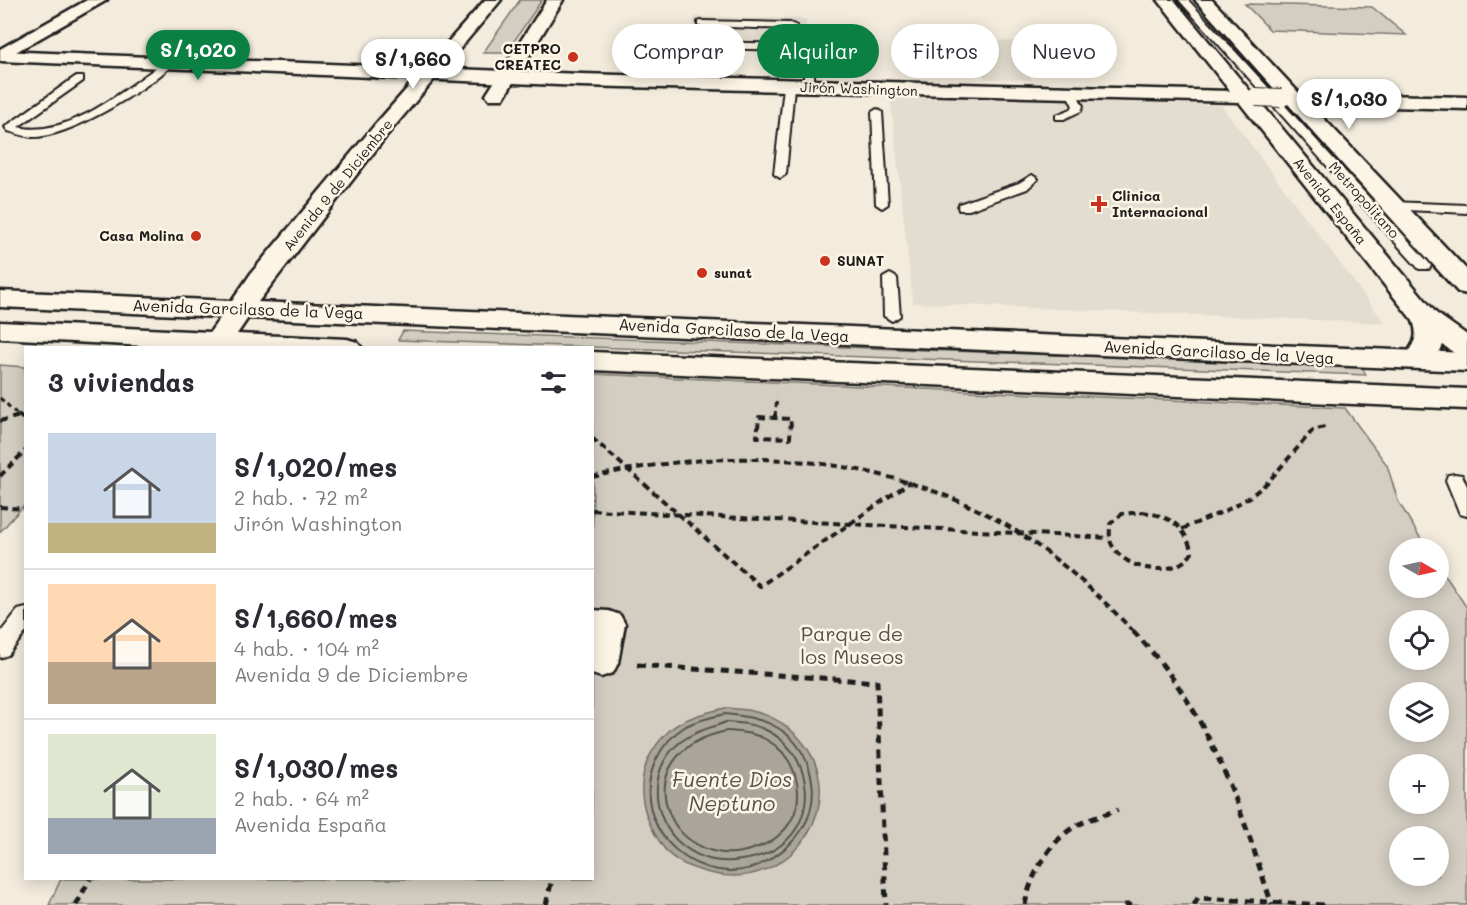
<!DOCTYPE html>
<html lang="es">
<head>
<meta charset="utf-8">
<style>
	:root { --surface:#fff; --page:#f2f2f3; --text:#2b2b33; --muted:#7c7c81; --line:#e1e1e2; --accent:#0b8043 }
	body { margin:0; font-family:Mali,sans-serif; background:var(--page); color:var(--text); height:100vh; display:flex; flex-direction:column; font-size:22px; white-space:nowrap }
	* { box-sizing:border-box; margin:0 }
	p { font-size:20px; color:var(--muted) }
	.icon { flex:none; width:33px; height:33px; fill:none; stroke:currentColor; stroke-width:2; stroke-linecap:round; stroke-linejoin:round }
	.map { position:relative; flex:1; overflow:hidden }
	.side { position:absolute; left:24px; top:346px; width:570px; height:534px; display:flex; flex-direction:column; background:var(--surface); border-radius:0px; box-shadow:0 3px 15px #0003 }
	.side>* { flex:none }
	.guide { position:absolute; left:612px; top:24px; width:570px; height:54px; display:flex; gap:12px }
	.needle { width:39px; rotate:99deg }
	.tools { position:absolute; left:1389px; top:538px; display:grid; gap:12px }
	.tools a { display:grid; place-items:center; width:60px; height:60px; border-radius:50%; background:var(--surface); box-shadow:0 3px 15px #0003; font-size:30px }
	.price { position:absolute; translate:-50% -51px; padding:0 14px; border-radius:21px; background:#fff; color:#222; font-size:20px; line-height:39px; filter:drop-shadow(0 2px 3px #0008) }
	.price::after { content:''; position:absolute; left:50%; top:36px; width:18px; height:14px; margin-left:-9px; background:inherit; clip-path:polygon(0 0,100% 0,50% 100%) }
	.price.on { background:var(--accent); color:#fff }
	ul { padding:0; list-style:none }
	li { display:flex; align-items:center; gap:18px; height:150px; padding:0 24px }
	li+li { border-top:2px solid var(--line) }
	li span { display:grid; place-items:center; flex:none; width:168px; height:120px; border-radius:0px; color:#555 }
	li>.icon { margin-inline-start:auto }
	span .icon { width:72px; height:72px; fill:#fffc; stroke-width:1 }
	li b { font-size:26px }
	h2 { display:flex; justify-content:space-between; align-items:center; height:72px; padding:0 24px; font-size:26px }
	.chip { padding:0 21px; border-radius:27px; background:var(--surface); box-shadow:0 3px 15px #0003; font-size:21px; line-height:54px }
	.chip.on { background:var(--accent); color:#fff }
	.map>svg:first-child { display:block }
	.built { fill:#e3ddcf }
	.green { fill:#d3cec1; stroke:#78756e; stroke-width:1.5; fill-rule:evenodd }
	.water { fill:#aaa59b; stroke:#716e68; stroke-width:1.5 }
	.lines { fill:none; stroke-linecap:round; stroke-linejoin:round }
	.shore { stroke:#55534f; stroke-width:2 }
	.service-casing { stroke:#1c1c1c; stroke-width:4 }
	.pedestrian-casing { stroke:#1c1c1c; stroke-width:5 }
	.minor-casing { stroke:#1c1c1c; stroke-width:5 }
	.tertiary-casing { stroke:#1c1c1c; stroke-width:5 }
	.primary-casing { stroke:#1c1c1c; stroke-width:5 }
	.path-far2 { stroke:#1c1c1c; stroke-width:3; stroke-dasharray:5 4; stroke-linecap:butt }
	.path-far1 { stroke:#1c1c1c; stroke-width:4; stroke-dasharray:7 4.5; stroke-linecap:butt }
	.path { stroke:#1c1c1c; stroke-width:5; stroke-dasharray:8 6; stroke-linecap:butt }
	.service { fill:#fcf5e5; fill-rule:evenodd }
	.pedestrian { fill:#fcf5e5; fill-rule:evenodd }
	.minor { fill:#fcf5e5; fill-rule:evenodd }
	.tertiary { fill:#fcf5e5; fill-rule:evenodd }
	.primary { fill:#fcf5e5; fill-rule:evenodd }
	.tertiary-bridge-casing { stroke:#1c1c1c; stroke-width:20; stroke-linecap:butt }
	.tertiary-bridge { stroke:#fcf5e5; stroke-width:18 }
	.poi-dot { fill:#c8321e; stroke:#fcf5e5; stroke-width:2 }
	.labels { text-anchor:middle; stroke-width:5; stroke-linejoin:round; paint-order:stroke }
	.far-poi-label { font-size:14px; font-weight:bold; fill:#1c1c1c; stroke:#fcf5e5; text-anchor:start }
	.far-street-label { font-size:14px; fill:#1c1c1c; stroke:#fcf5e5 }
	.street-label { font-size:16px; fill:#1c1c1c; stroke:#fcf5e5 }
	.near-park-label { font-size:20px; fill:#53514e; stroke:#fcf5e5 }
	.near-water-label { font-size:21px; font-style:italic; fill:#55534f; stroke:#fcf5e5 }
</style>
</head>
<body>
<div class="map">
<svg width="1467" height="905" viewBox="0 0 1467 905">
	<rect width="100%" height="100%" fill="#f3ecdd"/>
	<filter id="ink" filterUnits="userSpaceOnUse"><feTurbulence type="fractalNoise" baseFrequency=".0167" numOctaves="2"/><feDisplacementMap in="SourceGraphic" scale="12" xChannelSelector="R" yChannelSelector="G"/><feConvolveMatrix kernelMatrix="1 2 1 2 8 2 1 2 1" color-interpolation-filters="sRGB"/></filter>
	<g filter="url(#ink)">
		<g class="built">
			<polygon points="695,17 806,19 808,56 787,56 787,49 688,47"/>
			<polygon points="971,40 1014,41 1032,80 985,79"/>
			<polygon points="890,95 1221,105 1385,323 913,303"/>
		</g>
		<g class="green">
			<polygon points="520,0 542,0 506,53 483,53"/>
			<polygon points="1245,4 1372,7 1406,35 1270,30"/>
			<polygon points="403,331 1361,366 1366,375 398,340"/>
			<polygon points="0,365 25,367 26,503 0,532"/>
			<path d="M593,374L1345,408L1387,465L1398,501L1427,549H1400V588H1438L1439,566L1467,608V905H49L61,879H592ZM1400,621H1438V660H1400ZM1400,693H1438V732H1400ZM1400,765H1438V804H1400ZM1400,837H1438V876H1400Z"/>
		</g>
		<path class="water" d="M725,708C734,709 743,709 752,711C767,714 781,721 792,731C860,792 794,895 710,873C693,869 674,862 664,848C635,808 632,765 670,730C685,717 706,713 725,708Z"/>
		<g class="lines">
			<g class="shore">
				<path d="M725,714C743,716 761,718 778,728C808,746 821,787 807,820C798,839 785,850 767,861C704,897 624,829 656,760C662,747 673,734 686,726C698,720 712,717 725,714Z"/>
				<path d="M726,722C740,723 754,724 766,730C807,749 821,808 786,841C773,853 758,858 741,860C718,864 700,859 682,845C648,817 647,760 688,737C699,730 714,727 726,722Z"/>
				<path d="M727,731C740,732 755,733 767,740C794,755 806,791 792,819C784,834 769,844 753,849C670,877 617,753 727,731Z"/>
			</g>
			<defs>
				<g id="service">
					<polygon points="1179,0 1188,0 1429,263 1431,266 1429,269 1419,269"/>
					<polygon points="701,21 790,23 797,26 801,47 814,57 814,87 809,90 804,87 804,58 793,50 705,48 700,45 705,42 791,44 790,29 698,26 698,22"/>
					<path d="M167,60L175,62C150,88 68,139 31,137C24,136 15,133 8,131L5,127L75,77H83V81L18,127C70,139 127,87 167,60Z"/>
					<polygon points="789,84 794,87 786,174 780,178 774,174 784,87"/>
					<polygon points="1072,91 1076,92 1083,106 1081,111 1064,119 1056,119 1056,115 1071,109 1073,106 1067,94"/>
					<polygon points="877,109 882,112 888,204 882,208 876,204 872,112"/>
					<polygon points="1032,175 1038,179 1027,189 969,210 959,210 958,207 959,204 1019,183"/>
					<polygon points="1392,202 1467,205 1467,213 1387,209 1386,206 1387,203"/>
					<polygon points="890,274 897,278 900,316 892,321 884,316 883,278"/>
					<polygon points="1455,474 1462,475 1467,486 1467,516 1460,514 1446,480 1448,475"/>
					<polygon points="26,608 26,632 8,655 0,658 0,633 18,610"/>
				</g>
				<polygon id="pedestrian" points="592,610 609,611 620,615 625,624 618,663 613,673 601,677 592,674"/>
				<polygon id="minor" points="87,0 107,0 0,61 0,49"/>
				<g id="tertiary">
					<path d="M1158,0H1174L1250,91L1263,93L1266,97L1260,102L1436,313L1467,335V358L1457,355L1443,345C1435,362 1426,371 1407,366L1402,360C1412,346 1420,339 1413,321L1239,102L581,86L0,61V51L581,74L1230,91Z"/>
					<polygon points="1195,0 1212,0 1299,93 1467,97 1467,109 1311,105 1467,270 1467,294 1458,292 1288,104 1274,102 1271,98 1278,93"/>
				</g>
				<g id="primary">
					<polygon points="485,0 501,0 388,134 258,302 1467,353 1467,371 248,318 237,334 347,339 357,342 362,348 181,348 0,338 0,322 210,332 221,317 0,307 0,291 232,301 252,272 374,126"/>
					<polygon points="547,0 563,0 503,99 489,99 486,95"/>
					<polygon points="592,352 1467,389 1467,409 592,370"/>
				</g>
			</defs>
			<use href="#service" class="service-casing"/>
			<use href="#pedestrian" class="pedestrian-casing"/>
			<use href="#minor" class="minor-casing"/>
			<use href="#tertiary" class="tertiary-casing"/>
			<use href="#primary" class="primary-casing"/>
			<g class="path-far2">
				<polyline points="0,398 19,416"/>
				<polyline points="775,416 777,398"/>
			</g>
			<g class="path-far1">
				<polyline points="18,414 26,422"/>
				<polygon points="759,417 791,419 790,438 757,437"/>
				<polyline points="775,418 775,414"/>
				<polyline points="0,421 20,416"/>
				<polyline points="592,438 760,586 910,482"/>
				<polyline points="0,476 26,450"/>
				<path d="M592,477C724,446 867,452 990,516C1045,545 1092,588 1134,632"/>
				<polyline points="0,507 26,509"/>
				<polyline points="592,510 1109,538"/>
				<path d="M1142,512C1170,516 1185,525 1192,553C1175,579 1124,572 1111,543C1109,538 1110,530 1110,524L1122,514Z"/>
				<polyline points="1182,529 1227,510 1250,497 1268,482 1313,430 1328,426"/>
			</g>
			<g class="path">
				<path d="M1133,631C1211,712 1238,802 1272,905"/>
				<polyline points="637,665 877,682 886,905"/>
				<polyline points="76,905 90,879"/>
				<polyline points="546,905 552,879"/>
				<path d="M1025,905C1030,877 1048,843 1074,827C1088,819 1103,815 1118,810"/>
				<polyline points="1124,905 1131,905"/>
				<polyline points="1194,905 1198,898 1324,905"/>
			</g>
			<use href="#service" class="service"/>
			<use href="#pedestrian" class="pedestrian"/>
			<use href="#minor" class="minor"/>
			<use href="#tertiary" class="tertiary"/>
			<use href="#primary" class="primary"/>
			<defs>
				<polyline id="tertiary-bridge" points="1256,97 1281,98"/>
			</defs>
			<use href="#tertiary-bridge" class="tertiary-bridge-casing"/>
			<use href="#tertiary-bridge" class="tertiary-bridge"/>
		</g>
	</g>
	<g class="poi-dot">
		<circle cx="573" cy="57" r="6"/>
		<path d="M1096 195h6v6h6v6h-6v6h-6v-6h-6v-6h6z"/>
		<circle cx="196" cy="236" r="6"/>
		<circle cx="825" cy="261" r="6"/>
		<circle cx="702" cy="273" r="6"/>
	</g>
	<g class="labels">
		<g class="far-poi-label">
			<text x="561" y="54" text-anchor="end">CETPRO<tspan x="561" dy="16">CREATEC</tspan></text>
			<text x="1112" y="201">Clinica<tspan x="1112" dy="16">Internacional</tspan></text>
			<text x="184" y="241" text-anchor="end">Casa Molina</text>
			<text x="837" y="266">SUNAT</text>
			<text x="714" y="278">sunat</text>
		</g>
		<g class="far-street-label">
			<text transform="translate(859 89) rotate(2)" y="5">Jirón Washington</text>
			<text transform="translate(338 185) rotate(-51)" y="5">Avenida 9 de Diciembre</text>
			<text transform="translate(1364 200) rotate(48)" y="5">Metropolitano</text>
			<text transform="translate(1330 201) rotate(51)" y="5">Avenida España</text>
		</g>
		<g class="street-label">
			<text transform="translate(248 309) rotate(2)" y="6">Avenida Garcilaso de la Vega</text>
			<text transform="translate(734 330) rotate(3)" y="6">Avenida Garcilaso de la Vega</text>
			<text transform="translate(1219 352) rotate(3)" y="6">Avenida Garcilaso de la Vega</text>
		</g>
		<g class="near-park-label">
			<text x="852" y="641">Parque de<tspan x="852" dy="23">los Museos</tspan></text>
		</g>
		<g class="near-water-label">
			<text x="732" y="787">Fuente Dios<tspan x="732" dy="24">Neptuno</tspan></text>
		</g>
	</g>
</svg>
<div class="tools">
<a><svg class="needle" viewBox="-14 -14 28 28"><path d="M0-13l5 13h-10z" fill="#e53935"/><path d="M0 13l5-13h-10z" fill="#7c7c81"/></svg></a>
<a><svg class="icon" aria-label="locate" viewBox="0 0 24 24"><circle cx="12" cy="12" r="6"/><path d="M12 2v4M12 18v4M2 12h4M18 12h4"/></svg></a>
<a><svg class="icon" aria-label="layers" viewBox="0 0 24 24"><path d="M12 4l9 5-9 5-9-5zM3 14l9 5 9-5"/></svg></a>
<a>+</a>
<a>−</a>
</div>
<b class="price on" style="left:198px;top:81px">S/1,020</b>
<b class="price" style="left:413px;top:90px">S/1,660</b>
<b class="price" style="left:1349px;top:130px">S/1,030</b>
<div class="guide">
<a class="chip">Comprar</a>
<a class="chip on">Alquilar</a>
<a class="chip">Filtros</a>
<a class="chip">Nuevo</a>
</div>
<section class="side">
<h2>3 viviendas<svg class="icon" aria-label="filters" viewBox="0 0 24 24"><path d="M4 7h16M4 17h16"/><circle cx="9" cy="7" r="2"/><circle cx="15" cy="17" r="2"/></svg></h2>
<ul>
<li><span style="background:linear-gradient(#c9d6e8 75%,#c2b280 0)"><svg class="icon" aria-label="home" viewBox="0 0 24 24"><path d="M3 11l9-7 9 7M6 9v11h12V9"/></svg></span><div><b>S/1,020/mes</b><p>2 hab. · 72 m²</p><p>Jirón Washington</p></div></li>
<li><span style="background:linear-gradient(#ffd9b3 65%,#b9a48a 0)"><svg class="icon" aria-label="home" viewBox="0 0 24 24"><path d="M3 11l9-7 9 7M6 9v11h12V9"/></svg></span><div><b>S/1,660/mes</b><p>4 hab. · 104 m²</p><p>Avenida 9 de Diciembre</p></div></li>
<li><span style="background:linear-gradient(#dfe7d0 70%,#9aa5b1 0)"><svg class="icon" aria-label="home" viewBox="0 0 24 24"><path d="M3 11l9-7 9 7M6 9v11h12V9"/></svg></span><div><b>S/1,030/mes</b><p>2 hab. · 64 m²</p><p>Avenida España</p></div></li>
</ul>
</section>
</div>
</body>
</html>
